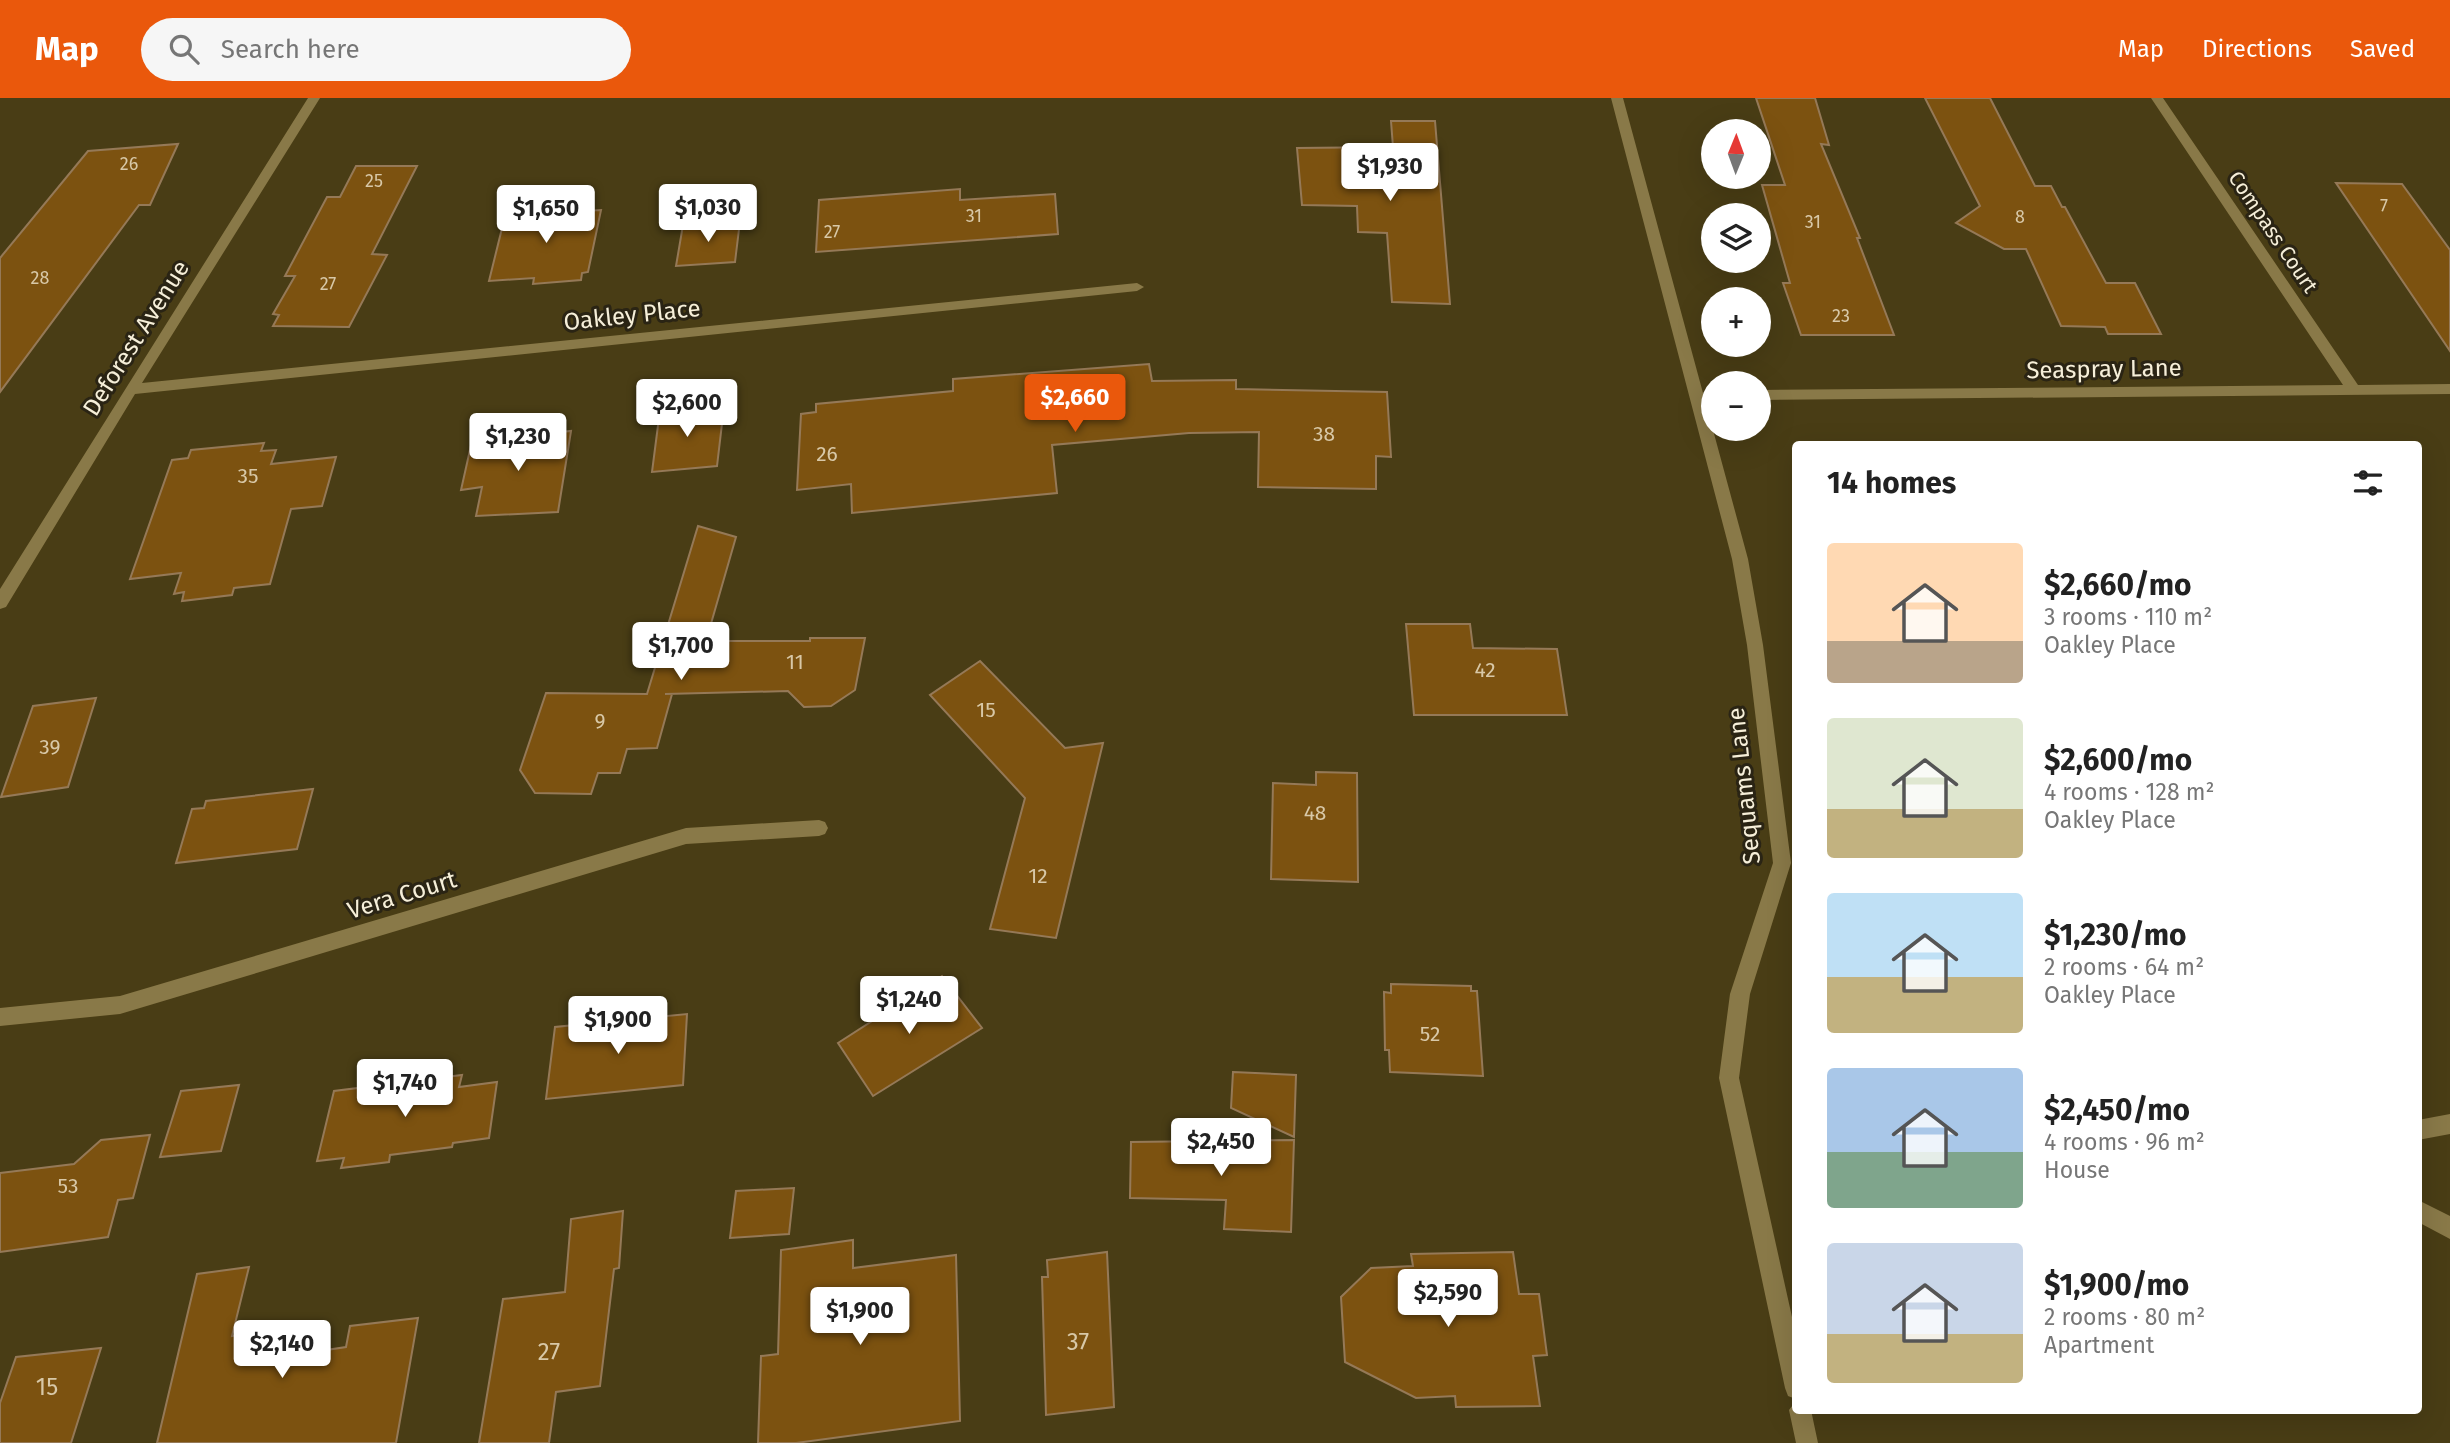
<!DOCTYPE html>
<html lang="en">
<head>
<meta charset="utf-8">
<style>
	:root { --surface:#fff; --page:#f6f6f6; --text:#222; --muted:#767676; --accent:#ea580c }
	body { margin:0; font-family:"Fira Sans",sans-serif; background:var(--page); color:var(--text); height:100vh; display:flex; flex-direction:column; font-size:26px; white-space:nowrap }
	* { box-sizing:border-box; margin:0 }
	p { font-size:23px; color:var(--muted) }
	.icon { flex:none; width:38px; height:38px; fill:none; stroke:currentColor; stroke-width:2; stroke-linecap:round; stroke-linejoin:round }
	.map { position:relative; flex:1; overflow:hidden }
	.side { position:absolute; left:1792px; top:343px; width:630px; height:973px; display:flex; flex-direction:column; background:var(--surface); border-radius:7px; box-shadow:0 7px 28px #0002 }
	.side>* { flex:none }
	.needle { width:46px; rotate:1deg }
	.fabs { position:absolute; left:1701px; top:21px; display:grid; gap:14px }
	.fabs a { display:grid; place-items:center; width:70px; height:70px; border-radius:50%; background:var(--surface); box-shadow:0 7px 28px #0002; font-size:35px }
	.price { position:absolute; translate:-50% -60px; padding:0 16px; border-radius:7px; background:#fff; color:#222; font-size:23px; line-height:46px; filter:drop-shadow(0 2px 4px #0008) }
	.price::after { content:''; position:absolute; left:50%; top:42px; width:21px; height:16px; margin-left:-10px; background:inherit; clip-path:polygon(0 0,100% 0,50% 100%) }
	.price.selected { background:var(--accent); color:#fff }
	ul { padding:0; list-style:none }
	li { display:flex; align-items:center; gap:21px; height:175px; padding:0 35px }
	li span { display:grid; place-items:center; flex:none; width:196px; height:140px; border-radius:7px; color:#555 }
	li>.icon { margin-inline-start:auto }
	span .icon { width:84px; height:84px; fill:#fffc; stroke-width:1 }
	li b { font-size:30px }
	h2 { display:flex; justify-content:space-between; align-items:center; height:84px; padding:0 35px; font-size:30px }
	header { display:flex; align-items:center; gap:42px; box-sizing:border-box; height:98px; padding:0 35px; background:var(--accent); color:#fff }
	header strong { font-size:33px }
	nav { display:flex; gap:38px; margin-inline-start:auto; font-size:24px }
	.search { width:490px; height:63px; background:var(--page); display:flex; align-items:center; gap:18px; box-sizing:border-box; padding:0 24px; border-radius:38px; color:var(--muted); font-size:26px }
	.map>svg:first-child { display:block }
	.building { fill:#7c5210; stroke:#957957; stroke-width:2 }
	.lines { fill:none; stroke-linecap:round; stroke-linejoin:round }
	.minor { fill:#897948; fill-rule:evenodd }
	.labels { text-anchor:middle; stroke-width:6; stroke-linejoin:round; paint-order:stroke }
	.far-number-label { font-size:18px; fill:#d8c8a7 }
	.far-street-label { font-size:21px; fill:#f6efd9; stroke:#2a2414 }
	.number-label { font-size:21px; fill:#d8c8a7 }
	.street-label { font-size:24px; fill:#f6efd9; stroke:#2a2414 }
	.near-number-label { font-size:24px; fill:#d8c8a7 }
</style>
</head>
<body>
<header>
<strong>Map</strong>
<div class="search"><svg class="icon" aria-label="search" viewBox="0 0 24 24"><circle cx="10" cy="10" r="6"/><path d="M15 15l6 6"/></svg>Search here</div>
<nav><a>Map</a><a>Directions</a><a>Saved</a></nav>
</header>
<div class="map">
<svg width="2450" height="1345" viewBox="0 0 2450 1345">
	<rect width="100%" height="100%" fill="#493d15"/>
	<g class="building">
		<polygon points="1756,0 1815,0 1829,47 1821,46 1860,140 1857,140 1894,237 1801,237 1783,185 1790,185 1762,87 1785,87"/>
		<polygon points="1925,0 1990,0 2035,88 2051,88 2062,109 2065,109 2106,185 2135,185 2161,236 2108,236 2105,229 2061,228 2026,151 2004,151 1956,125 1980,108"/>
		<polygon points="1391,23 1435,23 1450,206 1392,204 1387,135 1358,134 1357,108 1302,107 1297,50 1393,49"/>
		<polygon points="178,46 150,107 139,107 0,294 0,160 88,53"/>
		<polygon points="356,68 417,68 372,156 387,157 349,229 273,228 279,217 273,216 295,178 285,178 327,99 340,99"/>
		<polygon points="2336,85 2402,86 2450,152 2450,253"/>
		<polygon points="960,91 960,102 1055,96 1058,136 816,154 819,102"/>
		<polygon points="566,109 565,114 601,112 588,174 582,175 581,182 533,186 534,180 489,183 506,114"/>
		<polygon points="740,123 735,164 676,168 683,127"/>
		<polygon points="1149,266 1152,283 1236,282 1236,291 1387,294 1391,359 1376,358 1376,391 1258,389 1259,334 1189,335 1052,347 1057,395 852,415 851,386 797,392 801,316 816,314 816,306 953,293 953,281"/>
		<polygon points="713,307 712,318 723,317 717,368 652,374 660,312"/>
		<polygon points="571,333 558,414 476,418 482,389 461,392 472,343"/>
		<polygon points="264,345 261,353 276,352 271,366 336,359 322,408 291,411 270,486 234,490 232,497 182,503 184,494 174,496 181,475 130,481 172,362 188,360 191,352"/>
		<polygon points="698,428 736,439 706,543 810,543 810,540 865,540 855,592 831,608 804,609 788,593 665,596 672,596 657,650 627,651 620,675 598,675 591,696 535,695 520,672 546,595 647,596"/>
		<polygon points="1406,526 1470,526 1473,550 1557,551 1567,617 1414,617"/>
		<polygon points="980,563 1065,650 1103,645 1056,840 990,831 1025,700 930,597"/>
		<polygon points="96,600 68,689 1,699 33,608"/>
		<polygon points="1316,674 1357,675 1358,784 1271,781 1273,685 1316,687"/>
		<polygon points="313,691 297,751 176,765 192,711 204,710 206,703"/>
		<polygon points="942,878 982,930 873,998 838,945"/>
		<polygon points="1391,886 1471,888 1471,893 1477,893 1483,978 1390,974 1389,952 1385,952 1384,894 1391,895"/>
		<polygon points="687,916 683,987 546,1001 555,929"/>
		<polygon points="1233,974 1296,977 1294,1039 1231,1010"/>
		<polygon points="462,977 459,989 497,984 489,1040 453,1045 452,1049 390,1057 389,1064 341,1070 344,1060 317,1063 334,993"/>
		<polygon points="239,987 221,1053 160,1059 181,993"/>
		<polygon points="150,1037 133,1100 118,1102 108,1139 0,1154 0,1075 74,1066 101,1042"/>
		<polygon points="1294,1042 1291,1134 1224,1131 1226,1102 1130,1100 1131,1044"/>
		<polygon points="794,1090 789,1136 730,1140 736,1093"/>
		<polygon points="623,1113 619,1170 614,1171 600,1288 556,1294 549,1345 479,1345 503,1201 565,1194 571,1121"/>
		<polygon points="853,1142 853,1170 956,1157 960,1323 796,1345 758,1345 761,1258 778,1256 781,1152"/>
		<polygon points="1107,1154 1114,1309 1046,1317 1042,1179 1048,1179 1047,1162"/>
		<polygon points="1513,1154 1519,1196 1539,1196 1547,1257 1533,1258 1540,1308 1456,1309 1455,1298 1416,1300 1345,1264 1341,1199 1371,1170 1413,1168 1411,1156"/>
		<polygon points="249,1169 232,1238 253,1235 248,1260 254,1259 253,1263 346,1249 350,1228 418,1220 396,1345 157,1345 197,1176"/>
		<polygon points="101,1250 71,1345 0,1345 0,1305 16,1259"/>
	</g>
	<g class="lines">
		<g class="minor">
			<polygon points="308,0 320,0 142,285 1137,185 1144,189 1137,193 135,296 6,509 0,511 0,491"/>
			<polygon points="1611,0 1623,0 1748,461 1763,547 1791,765 1750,896 1739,980 1796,1237 1796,1301 1788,1298 1785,1290 1719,980 1730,896 1773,765 1747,547 1732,461"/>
			<polygon points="2151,0 2163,0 2358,287 2450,286 2450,296 1759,302 1759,292 2343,287"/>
			<polygon points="819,722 825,724 828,730 825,736 819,738 686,746 120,916 0,928 0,910 120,898 686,730"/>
			<polygon points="2450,1016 2450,1036 2418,1042 2418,1022"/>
			<polygon points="2418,1102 2450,1118 2450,1141 2418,1124"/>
			<polygon points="1796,1303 1796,1312 1811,1312 1818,1345 1796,1345 1789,1312"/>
		</g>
	</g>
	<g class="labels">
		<g class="far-number-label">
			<text x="129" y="72">26</text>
			<text x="374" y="89">25</text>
			<text x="2384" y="114">7</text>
			<text x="974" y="124">31</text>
			<text x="2020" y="125">8</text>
			<text x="1813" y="130">31</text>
			<text x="832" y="140">27</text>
			<text x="40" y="186">28</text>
			<text x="328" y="192">27</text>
			<text x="1841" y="224">23</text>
		</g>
		<g class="far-street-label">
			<text transform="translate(2273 134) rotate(56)" y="7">Compass Court</text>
		</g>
		<g class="number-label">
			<text x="1324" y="343">38</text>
			<text x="827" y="363">26</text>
			<text x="248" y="385">35</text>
			<text x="795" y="571">11</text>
			<text x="1485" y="579">42</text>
			<text x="986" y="619">15</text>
			<text x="600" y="630">9</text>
			<text x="50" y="656">39</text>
			<text x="1315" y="722">48</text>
			<text x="1038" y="785">12</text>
			<text x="1430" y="943">52</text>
			<text x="68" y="1095">53</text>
		</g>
		<g class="street-label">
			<text transform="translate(632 217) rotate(-6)" y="8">Oakley Place</text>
			<text transform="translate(136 240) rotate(-58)" y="8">Deforest Avenue</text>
			<text transform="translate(2104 271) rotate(-1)" y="8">Seaspray Lane</text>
			<text transform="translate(1744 688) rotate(-96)" y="8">Sequams Lane</text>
			<text transform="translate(402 797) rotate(-17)" y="8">Vera Court</text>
		</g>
		<g class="near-number-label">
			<text x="1078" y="1252">37</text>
			<text x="549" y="1262">27</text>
			<text x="47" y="1297">15</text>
		</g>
	</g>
</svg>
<div class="fabs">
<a><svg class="needle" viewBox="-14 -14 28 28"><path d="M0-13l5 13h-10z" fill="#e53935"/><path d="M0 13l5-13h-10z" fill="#767676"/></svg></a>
<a><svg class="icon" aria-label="layers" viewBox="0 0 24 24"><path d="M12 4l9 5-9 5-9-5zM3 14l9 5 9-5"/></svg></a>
<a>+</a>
<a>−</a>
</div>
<b class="price" style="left:1390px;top:105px">$1,930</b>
<b class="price" style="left:708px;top:146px">$1,030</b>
<b class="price" style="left:546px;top:147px">$1,650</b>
<b class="price selected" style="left:1075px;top:336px">$2,660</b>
<b class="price" style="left:687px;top:341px">$2,600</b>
<b class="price" style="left:518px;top:375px">$1,230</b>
<b class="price" style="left:681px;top:584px">$1,700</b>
<b class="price" style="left:909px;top:938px">$1,240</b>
<b class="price" style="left:618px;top:958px">$1,900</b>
<b class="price" style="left:405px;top:1021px">$1,740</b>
<b class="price" style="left:1221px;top:1080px">$2,450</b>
<b class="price" style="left:1448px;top:1231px">$2,590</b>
<b class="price" style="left:860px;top:1249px">$1,900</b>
<b class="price" style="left:282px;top:1282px">$2,140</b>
<section class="side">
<h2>14 homes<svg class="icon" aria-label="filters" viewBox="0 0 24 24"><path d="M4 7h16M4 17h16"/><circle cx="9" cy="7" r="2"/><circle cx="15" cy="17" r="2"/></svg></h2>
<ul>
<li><span style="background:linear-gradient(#ffd9b3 70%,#b9a48a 0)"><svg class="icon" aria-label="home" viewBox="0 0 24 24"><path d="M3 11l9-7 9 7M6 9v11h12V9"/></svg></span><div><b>$2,660/mo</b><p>3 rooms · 110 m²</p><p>Oakley Place</p></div></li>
<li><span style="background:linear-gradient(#dfe7d0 65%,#c2b280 0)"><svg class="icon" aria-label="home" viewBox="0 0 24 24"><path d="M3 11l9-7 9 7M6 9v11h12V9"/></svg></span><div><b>$2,600/mo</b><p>4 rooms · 128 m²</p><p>Oakley Place</p></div></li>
<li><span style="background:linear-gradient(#bfe0f5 60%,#c2b280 0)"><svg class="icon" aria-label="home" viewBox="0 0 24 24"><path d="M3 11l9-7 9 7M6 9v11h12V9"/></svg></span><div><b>$1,230/mo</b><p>2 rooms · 64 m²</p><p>Oakley Place</p></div></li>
<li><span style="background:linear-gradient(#a9c7e8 60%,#7fa58c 0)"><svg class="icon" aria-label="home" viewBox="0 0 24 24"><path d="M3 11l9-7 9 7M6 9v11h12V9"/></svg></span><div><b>$2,450/mo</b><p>4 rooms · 96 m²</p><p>House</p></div></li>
<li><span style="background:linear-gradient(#c9d6e8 65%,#c2b280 0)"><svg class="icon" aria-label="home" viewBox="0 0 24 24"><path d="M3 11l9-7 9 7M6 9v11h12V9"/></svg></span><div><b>$1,900/mo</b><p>2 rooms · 80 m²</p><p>Apartment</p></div></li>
</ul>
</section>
</div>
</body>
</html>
